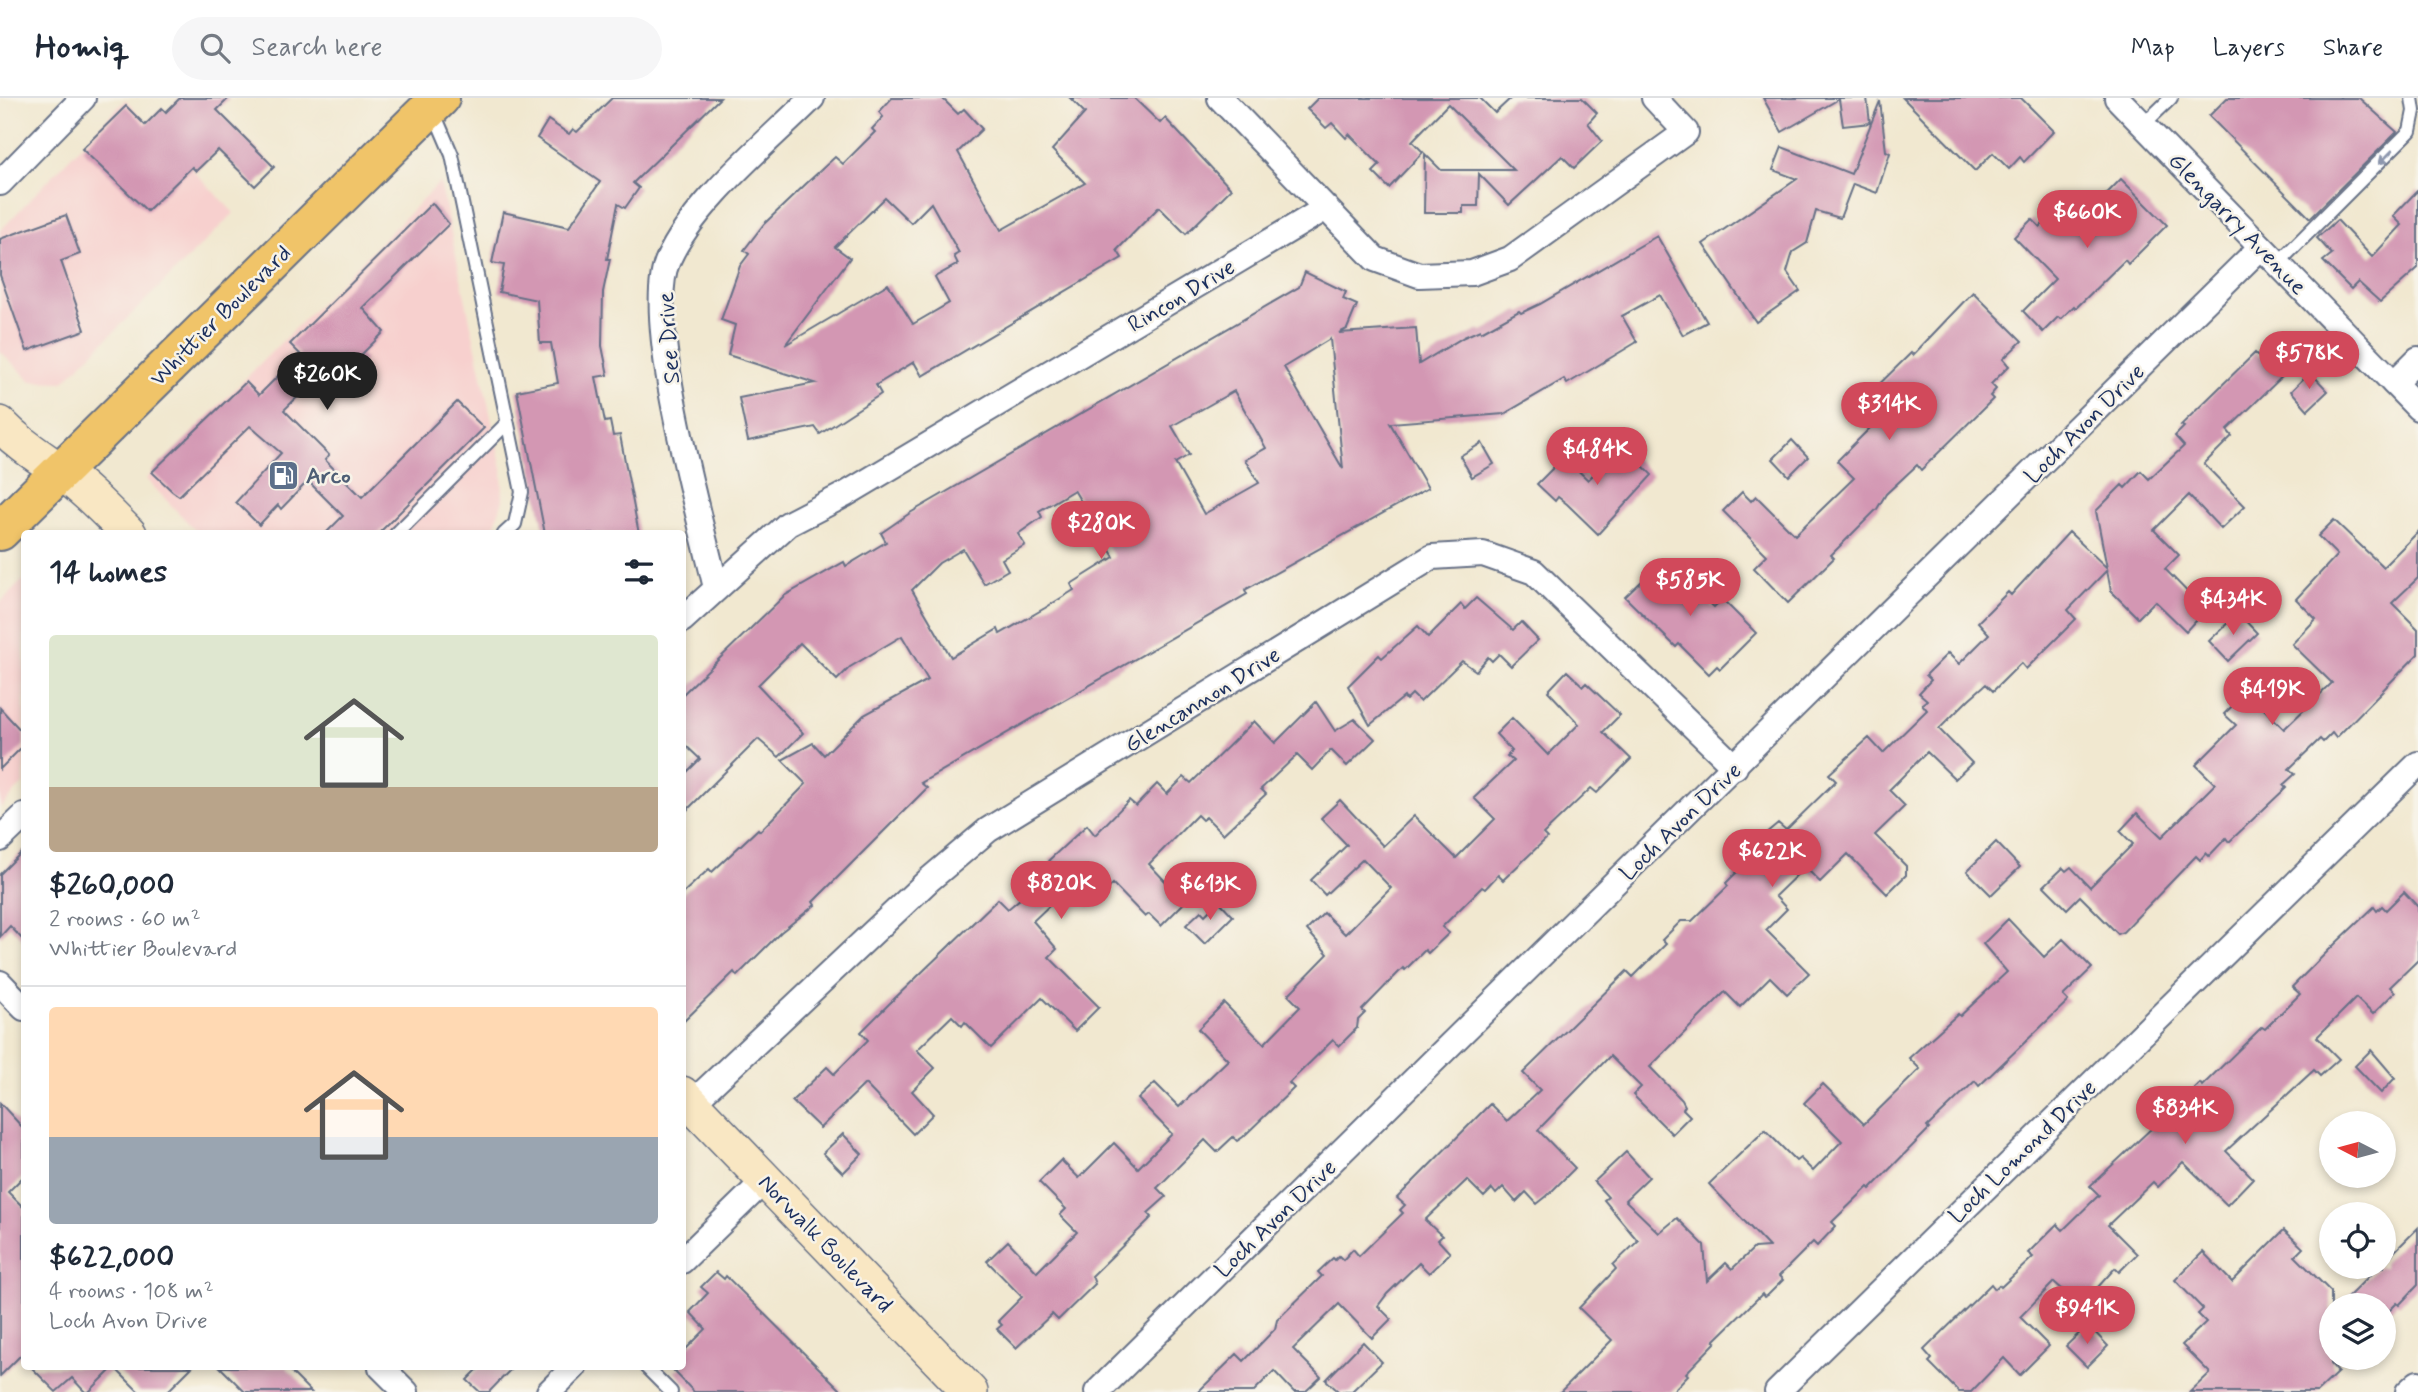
<!DOCTYPE html>
<html lang="en">
<head>
<meta charset="utf-8">
<style>
	:root { --surface:#fff; --page:#f6f6f7; --text:#1f2937; --muted:#747a83; --line:#e0e1e3; --accent:#d1495b }
	body { margin:0; font-family:Mynerve,sans-serif; background:var(--page); color:var(--text); height:100vh; display:flex; flex-direction:column; font-size:26px; white-space:nowrap }
	* { box-sizing:border-box; margin:0 }
	p { font-size:23px; color:var(--muted) }
	.icon { flex:none; width:38px; height:38px; fill:none; stroke:currentColor; stroke-width:2; stroke-linecap:round; stroke-linejoin:round }
	.map { position:relative; flex:1; overflow:hidden }
	.panel { position:absolute; left:21px; top:432px; width:665px; height:840px; display:flex; flex-direction:column; background:var(--surface); border-radius:7px; box-shadow:0 4px 10px #0003 }
	.panel>* { flex:none }
	.needle { width:46px; rotate:276deg }
	.controls { position:absolute; left:2319px; top:1013px; display:grid; gap:14px }
	.controls a { display:grid; place-items:center; width:77px; height:77px; border-radius:50%; background:var(--surface); box-shadow:0 4px 10px #0003; font-size:35px }
	.price { position:absolute; translate:-50% -60px; padding:0 16px; border-radius:24px; background:var(--accent); color:#fff; font-size:23px; line-height:46px; filter:drop-shadow(0 2px 4px #0008) }
	.price::after { content:''; position:absolute; left:50%; top:42px; width:21px; height:16px; margin-left:-10px; background:inherit; clip-path:polygon(0 0,100% 0,50% 100%) }
	.price.selected { background:#222; color:#fff }
	ul { padding:0; list-style:none }
	li { display:grid; align-content:center; gap:14px; height:371px; padding:0 28px }
	li+li { border-top:2px solid var(--line) }
	li span { display:grid; place-items:center; height:217px; border-radius:7px; color:#555 }
	li>.icon { margin-inline-start:auto }
	span .icon { width:126px; height:126px; fill:#fffc; stroke-width:1 }
	li b { font-size:30px }
	h2 { display:flex; justify-content:space-between; align-items:center; height:84px; padding:0 28px; font-size:30px }
	header { display:flex; align-items:center; gap:42px; box-sizing:border-box; height:98px; padding:0 35px; background:var(--surface); border-bottom:2px solid var(--line) }
	header strong { font-size:33px }
	nav { display:flex; gap:38px; margin-inline-start:auto; font-size:24px }
	.search { width:490px; height:63px; background:var(--page); display:flex; align-items:center; gap:18px; box-sizing:border-box; padding:0 24px; border-radius:38px; color:var(--muted); font-size:26px }
	.map>svg:first-child { display:block }
	.built { fill:#f7d0ce }
	.building { fill:#d397b3; fill-rule:evenodd }
	.lines { fill:none; stroke-linecap:round; stroke-linejoin:round }
	.service-casing { stroke:#667086; stroke-width:16 }
	.minor-casing { stroke:#667086; stroke-width:28 }
	.secondary-casing { stroke:#667086; stroke-width:38 }
	.primary-casing { stroke:#667086; stroke-width:42 }
	.service { stroke:#fff; stroke-width:12 }
	.minor { stroke:#fff; stroke-width:24 }
	.secondary { stroke:#f9e7c3; stroke-width:35 }
	.primary { stroke:#f0c469; stroke-width:38 }
	.oneway { fill:#8d97ae }
	.labels { text-anchor:middle; stroke-width:5; stroke-linejoin:round; paint-order:stroke }
	.street-label { font-size:23px; fill:#1b2f5e; stroke:#f7f3e8 }
	.service-label { font-size:23px; font-weight:bold; fill:#4e5e75; stroke:#f7f3e8; text-anchor:start }
</style>
</head>
<body>
<header>
<strong>Homiq</strong>
<div class="search"><svg class="icon" aria-label="search" viewBox="0 0 24 24"><circle cx="10" cy="10" r="6"/><path d="M15 15l6 6"/></svg>Search here</div>
<nav><a>Map</a><a>Layers</a><a>Share</a></nav>
</header>
<div class="map">
<svg width="2418" height="1294" viewBox="0 0 2418 1294">
	<rect width="100%" height="100%" fill="#f7f3e8"/>
	<filter id="ink" filterUnits="userSpaceOnUse"><feTurbulence type="fractalNoise" baseFrequency=".0143" numOctaves="2"/><feDisplacementMap in="SourceGraphic" scale="14" xChannelSelector="R" yChannelSelector="G"/><feConvolveMatrix kernelMatrix="1 2 1 2 8 2 1 2 1" color-interpolation-filters="sRGB"/></filter>
	<filter id="wash" filterUnits="userSpaceOnUse"><feTurbulence type="fractalNoise" baseFrequency=".00686" numOctaves="4" result="noise"/><feDisplacementMap in="SourceGraphic" scale="28" xChannelSelector="R" yChannelSelector="G"/><feGaussianBlur stdDeviation="1.57" result="paint"/><feColorMatrix in="noise" values="0 0 0 0 0 0 0 0 0 0 0 0 0 0 0 0 0 1.4 0 .05"/><feComposite in="paint" operator="in"/></filter>
	<g filter="url(#wash)">
		<rect width="100%" height="100%" fill="#f1e8d0"/>
		<g class="built">
			<polygon points="125,2 234,115 63,284 31,283 0,253 0,133"/>
			<polygon points="440,84 502,370 503,402 495,426 485,436 199,436 146,381"/>
			<polygon points="24,481 24,685 0,710 0,505"/>
		</g>
		<g id="blocks">
			<g class="building">
				<polygon points="180,0 229,0 217,12 274,69 255,88 218,52 196,73 192,69 147,113 82,51 126,8 145,27 162,10 166,14"/>
				<polygon points="612,0 720,0 633,85 639,90 625,110 618,106 607,161 610,161 603,194 602,248 608,277 596,279 605,324 610,323 613,338 620,337 639,436 545,436 517,293 558,285 551,245 540,245 537,202 499,194 504,167 492,165 503,114 569,129 600,84 537,40 548,22 569,36 573,31 577,34"/>
				<path d="M892,0H942L958,16L964,11L982,31L958,54L1001,132L1085,85L1052,52L1085,15L1070,0H1134L1160,25L1165,20L1231,91L1186,136L1159,109L1117,152L1122,160L922,278L914,264L876,287L881,296L820,336L815,329L748,343L739,300L815,285L728,257L735,227L721,222L740,168L749,156L744,152L764,126L809,83L835,59L843,66L875,34L872,31L883,19L879,14ZM885,100L911,125L931,105L959,155L954,158L958,166L935,179L949,205L913,226L888,186L785,247L850,160L835,149Z"/>
				<polygon points="1318,0 1480,0 1495,15 1511,0 1582,0 1597,15 1588,25 1602,43 1574,70 1562,58 1509,107 1479,76 1478,108 1463,108 1463,115 1424,115 1425,56 1441,72 1514,72 1448,6 1412,43 1423,54 1389,90 1373,74 1380,67 1349,36 1346,40 1332,25 1326,30 1307,11"/>
				<polygon points="1763,0 1867,0 1870,25 1843,28 1839,1 1782,34"/>
				<polygon points="1903,0 2021,0 2054,33 2024,64 2020,59 2009,71 1993,55 1975,73"/>
				<polygon points="2227,0 2359,0 2397,34 2310,120 2209,18"/>
				<polygon points="1880,3 1886,53 1890,55 1877,95 1853,86 1840,120 1816,113 1807,145 1793,154 1787,174 1800,193 1756,224 1703,146 1797,81 1773,72 1782,49 1851,76"/>
				<polygon points="2121,81 2167,127 2128,166 2125,162 2076,210 2074,208 2061,221 2058,219 2043,234 2023,213 2055,181 2014,139 2032,121 2040,129 2052,117 2067,132 2079,120 2081,122"/>
				<polygon points="2418,92 2418,170 2380,204 2358,184 2351,191 2323,163 2332,156 2317,140 2337,122 2372,159 2402,127 2393,118"/>
				<polygon points="432,105 449,126 363,210 384,234 361,257 365,262 341,286 330,275 324,281 320,277 284,312 329,357 325,362 362,399 457,304 484,330 378,436 325,436 343,418 308,383 281,411 278,407 259,427 236,404 281,355 250,328 179,398 172,393 152,374 246,284 259,297 300,256 290,246"/>
				<polygon points="66,117 80,156 61,163 85,232 27,253 0,177 0,141"/>
				<path d="M1657,138L1707,224L1683,237L1660,197L1622,218L1637,244L1567,286L1564,281L1504,316L1390,325L1428,390L1245,492L1247,496L921,685L927,690L813,804L815,807L781,834L737,878L734,874L682,925V796L709,771L712,774L758,731L760,733L806,686L782,662L813,645L824,657L864,617L928,582L902,538L850,569L837,582L800,545L758,587L803,635L779,659L758,641L682,717V679L700,661L682,644V597L784,498L844,464L846,468L886,444L881,435L910,415L1299,189L1305,174L1346,194L1343,201L1357,207L1347,231L1339,235L1416,230L1419,266L1464,239L1480,232L1481,234L1519,213L1521,215L1540,206ZM1330,241L1343,371L1284,269ZM1234,293L1266,350L1245,362L1259,385L1204,416L1175,365L1189,357L1172,328ZM1074,392L1114,459L1071,486L1074,492L1045,510L1000,536L998,531L951,559L912,492L939,465L963,451L984,486L1008,472L1002,461L1025,447L1018,436L1042,419L1039,413Z"/>
				<polygon points="1973,194 2022,243 2003,261 2009,268 1991,286 1996,291 1990,298 1993,301 1921,372 1917,367 1886,396 1877,411 1831,457 1834,460 1788,505 1754,470 1767,457 1723,413 1742,394 1751,403 1756,398 1795,437 1854,380 1837,363 1875,325 1858,307 1911,255 1913,257"/>
				<polygon points="2269,249 2290,271 2227,332 2232,338 2204,366 2245,408 2221,431 2189,397 2154,432 2179,457 2165,471 2205,512 2186,533 2155,503 2138,520 2111,493 2107,472 2068,512 2076,521 2026,571 2021,565 1993,593 1986,586 1969,601 1939,631 1972,665 1955,681 1927,654 1889,692 1905,708 1875,737 1906,768 1906,777 1887,796 1848,756 1820,784 1805,769 1775,798 1787,811 1766,832 1809,875 1787,896 1770,879 1740,909 1725,894 1650,969 1682,1002 1685,1008 1683,1011 1690,1018 1672,1036 1633,997 1641,989 1610,958 1538,1032 1575,1070 1547,1098 1537,1106 1526,1094 1516,1104 1503,1089 1496,1096 1492,1091 1484,1099 1467,1082 1425,1122 1442,1138 1438,1142 1450,1155 1429,1175 1419,1165 1387,1196 1378,1208 1391,1221 1372,1240 1339,1206 1293,1251 1321,1279 1305,1294 1294,1294 1274,1273 1253,1294 1198,1294 1237,1256 1244,1263 1275,1231 1277,1222 1322,1178 1318,1174 1333,1160 1335,1162 1339,1158 1343,1162 1353,1151 1359,1158 1403,1115 1400,1112 1405,1107 1397,1100 1490,1006 1507,1023 1540,992 1523,975 1627,873 1633,879 1666,846 1662,842 1681,823 1692,823 1728,788 1726,785 1741,770 1735,764 1753,746 1778,725 1786,732 1836,683 1829,676 1869,640 1883,655 1927,612 1922,606 1927,602 1919,595 1931,582 1926,577 1948,555 1959,566 1989,536 1978,524 2008,494 2011,497 2069,434 2107,470 2096,413 2122,387 2125,390 2141,373 2149,381 2184,348 2175,338 2184,329 2181,327 2255,255 2259,259"/>
				<polygon points="2310,274 2328,293 2308,312 2291,293"/>
				<polygon points="1792,342 1808,359 1789,378 1773,361"/>
				<polygon points="1482,345 1494,366 1472,379 1460,358"/>
				<polygon points="1622,347 1652,377 1598,436 1567,406 1558,399 1555,403 1537,386 1564,359 1588,382"/>
				<polygon points="2334,422 2383,469 2418,434 2418,480 2392,505 2418,531 2418,556 2336,640 2332,635 2323,644 2320,641 2289,671 2295,676 2283,687 2286,690 2229,744 2226,740 2209,758 2206,755 2200,762 2196,758 2123,834 2118,836 2080,798 2067,811 2044,788 2063,770 2066,773 2071,769 2090,789 2133,746 2120,733 2137,715 2162,739 2215,686 2196,667 2236,627 2224,616 2247,594 2284,631 2332,585 2292,546 2316,521 2296,501 2337,457 2318,438"/>
				<polygon points="1664,462 1714,509 1722,501 1756,535 1720,571 1717,568 1709,576 1679,546 1676,549 1625,499"/>
				<polygon points="1476,500 1513,532 1521,524 1538,542 1511,568 1499,556 1492,563 1488,559 1476,573 1462,563 1420,604 1412,596 1406,602 1404,599 1370,627 1348,588 1379,557 1382,560 1418,528 1428,539 1461,506 1465,511"/>
				<polygon points="2238,515 2257,535 2228,563 2209,543"/>
				<polygon points="1567,573 1583,588 1586,585 1620,617 1603,634 1631,661 1597,695 1591,690 1543,736 1547,740 1503,782 1498,777 1485,791 1482,789 1442,829 1449,835 1428,855 1425,852 1405,872 1403,870 1362,912 1365,915 1358,922 1357,930 1339,948 1333,942 1289,985 1294,990 1243,1039 1237,1043 1233,1039 1217,1054 1205,1042 1157,1090 1166,1099 1148,1115 1152,1119 1092,1178 1095,1186 1058,1222 1052,1216 1016,1250 997,1231 1002,1227 998,1223 1022,1199 987,1163 1008,1143 1037,1174 1077,1134 1060,1117 1066,1111 1039,1084 1061,1062 1079,1080 1114,1045 1138,1070 1172,1036 1138,1001 1155,985 1179,1009 1228,962 1198,931 1224,905 1264,946 1300,909 1288,897 1328,856 1307,832 1324,815 1345,836 1391,790 1363,761 1325,797 1311,782 1347,747 1321,720 1340,702 1383,748 1414,718 1456,760 1495,721 1474,700 1513,663 1507,658 1512,653 1496,636 1512,620 1548,657 1579,626 1548,593"/>
				<polygon points="1316,604 1335,633 1355,621 1375,641 1347,668 1331,652 1312,672 1297,657 1261,691 1266,696 1223,736 1206,719 1202,722 1197,717 1149,766 1185,804 1161,828 1149,816 1145,819 1113,786 1089,809 1070,788 1033,823 1057,851 1049,859 1099,909 1075,933 1042,900 991,950 965,924 962,928 952,918 917,952 935,970 912,993 933,1016 913,1036 865,986 820,1030 792,1003 827,969 834,976 868,942 861,934 892,903 998,801 1008,811 1021,800 1054,767 1049,762 1087,727 1095,737 1129,702 1136,708 1157,686 1167,696 1184,679 1191,685 1254,623 1275,645"/>
				<polygon points="0,610 24,636 24,647 0,671"/>
				<polygon points="1996,744 2020,769 1991,797 1967,773"/>
				<polygon points="24,752 24,843 10,828 0,839 0,776"/>
				<polygon points="2404,794 2418,809 2418,862 2390,889 2395,894 2373,916 2356,900 2317,939 2339,961 2320,978 2314,972 2226,1053 2253,1080 2227,1107 2183,1064 2158,1089 2153,1084 2108,1127 2137,1156 2119,1174 2115,1170 2081,1208 2054,1184 2020,1219 2049,1248 2020,1277 2004,1260 1971,1294 1959,1294 1929,1264 1932,1261 1924,1252 1991,1186 1995,1191 1999,1187 2001,1189 2033,1159 2028,1155 2057,1126 2063,1132 2099,1097 2090,1088 2200,985 2202,988 2262,929 2265,931 2300,896 2292,889 2336,845 2374,809 2377,813 2382,808 2386,812"/>
				<polygon points="1219,803 1233,818 1205,846 1186,827 1201,813 1205,817"/>
				<polygon points="2008,821 2044,859 2063,841 2092,870 2063,898 2068,903 1979,988 1975,983 1927,1029 1929,1031 1870,1091 1868,1089 1832,1124 1836,1128 1817,1148 1813,1144 1779,1178 1783,1182 1768,1197 1764,1199 1762,1196 1714,1243 1716,1244 1686,1275 1688,1277 1672,1294 1560,1294 1612,1242 1579,1210 1616,1171 1613,1167 1638,1143 1604,1102 1608,1099 1594,1084 1626,1054 1649,1079 1625,1102 1659,1135 1677,1120 1704,1147 1707,1183 1726,1165 1732,1171 1754,1150 1769,1149 1709,1086 1765,1032 1796,1063 1800,1060 1813,1073 1842,1043 1804,1005 1823,986 1864,1026 1920,971 1909,960 1958,916 1960,918 2007,874 1983,846"/>
				<polygon points="2371,952 2395,980 2381,995 2355,968"/>
				<polygon points="0,1005 24,1031 24,1078 8,1094 24,1110 24,1254 0,1278"/>
				<polygon points="843,1036 862,1056 843,1075 823,1055"/>
				<polygon points="2418,1130 2418,1187 2399,1207 2397,1205 2386,1216 2384,1208 2339,1208 2378,1169 2384,1169 2384,1164"/>
				<polygon points="2284,1132 2303,1150 2295,1158 2331,1194 2331,1266 2338,1274 2317,1294 2190,1294 2210,1275 2182,1247 2206,1224 2198,1216 2203,1211 2175,1182 2203,1154 2232,1184"/>
				<polygon points="716,1174 724,1181 726,1178 843,1294 694,1294 674,1273 682,1269 682,1255 706,1231 690,1214 708,1195 701,1189"/>
				<polygon points="2088,1227 2108,1248 2087,1269 2066,1248"/>
				<polygon points="1363,1244 1382,1264 1351,1294 1339,1294 1326,1282"/>
				<polygon points="31,1269 192,1269 167,1294 139,1294 114,1269 89,1294 85,1294 72,1280 56,1294"/>
				<polygon points="220,1269 286,1269 311,1294 245,1294"/>
				<polygon points="480,1269 513,1269 489,1294 480,1294 467,1282"/>
			</g>
		</g>
	</g>
	<g filter="url(#ink)">
		<use href="#blocks" fill-opacity="0" stroke="#667086" stroke-width="2"/>
		<g class="lines">
			<defs>
				<g id="service">
					<polyline points="434,15 452,57 522,394 515,426 504,436"/>
					<polyline points="2143,27 2171,0"/>
					<polyline points="2277,166 2410,33 2414,13 2412,0"/>
					<polyline points="396,436 507,325"/>
					<polyline points="646,1269 671,1294"/>
				</g>
				<g id="minor">
					<polyline points="1220,0 1326,110"/>
					<polyline points="2117,0 2418,310"/>
					<polyline points="0,85 83,0"/>
					<polyline points="2394,285 2418,261"/>
					<path d="M716,490C701,423 642,218 668,162C694,104 767,45 812,0"/>
					<polyline points="682,522 788,426 846,396 1326,110 1375,161 1419,177 1472,175 1510,161 1686,34 1654,0"/>
					<polyline points="0,741 24,718"/>
					<polyline points="0,885 24,910"/>
					<polyline points="691,1006 930,781 988,732 1432,459 1483,456 1534,474 1735,669"/>
					<polyline points="682,1163 765,1082"/>
					<polyline points="381,1269 406,1294"/>
					<polyline points="549,1294 574,1269"/>
					<polyline points="1097,1294 2261,149"/>
					<polyline points="1777,1294 2418,666"/>
					<polyline points="2408,1294 2418,1285"/>
				</g>
				<g id="secondary">
					<path d="M0,326C19,346 39,358 60,373C85,391 107,414 129,436"/>
					<polyline points="682,996 970,1294"/>
				</g>
				<polyline id="primary" points="0,433 440,0"/>
			</defs>
			<use href="#service" class="service-casing"/>
			<use href="#minor" class="minor-casing"/>
			<use href="#secondary" class="secondary-casing"/>
			<use href="#primary" class="primary-casing"/>
			<use href="#service" class="service"/>
			<use href="#minor" class="minor"/>
			<use href="#secondary" class="secondary"/>
			<use href="#primary" class="primary"/>
		</g>
		<defs><path id="oneway-solid" d="M-6-.8H1V-3.2L6.5 0L1 3.2V.8H-6Z" transform="scale(1.75)"/></defs>
		<use class="oneway" href="#oneway-solid" transform="translate(2386 59) rotate(135)"/>
	</g>
	<defs>
		<symbol id="fuel-square" viewBox="-11 -11 22 22"><rect x="-9" y="-9" width="18" height="18" rx="4" fill="#5c6f8a" stroke="#f7f3e8"/><path d="M-5.5-6h7V0h2V4h1.3V-2.5L3-4.5l.8-.8L6-3V5H2.5V1h-1V6h-7ZM-4.2-4.7v3.2H.2V-4.7Z" fill="#fff"/></symbol>
	</defs>
	<g fill-rule="evenodd">
		<use href="#fuel-square" x="266" y="360" width="35" height="35"/>
	</g>
	<g class="labels">
		<g class="street-label">
			<text transform="translate(2238 125) rotate(46)" y="8">Glengarry Avenue</text>
			<text transform="translate(1181 197) rotate(-31)" y="8">Rincon Drive</text>
			<text transform="translate(220 217) rotate(-45)" y="8">Whittier Boulevard</text>
			<text transform="translate(668 240) rotate(-94)" y="8">See Drive</text>
			<text transform="translate(2084 325) rotate(-45)" y="8">Loch Avon Drive</text>
			<text transform="translate(1202 601) rotate(-32)" y="8">Glencannon Drive</text>
			<text transform="translate(1680 723) rotate(-44)" y="8">Loch Avon Drive</text>
			<text transform="translate(2022 1053) rotate(-44)" y="8">Loch Lomond Drive</text>
			<text transform="translate(1275 1120) rotate(-44)" y="8">Loch Avon Drive</text>
			<text transform="translate(826 1145) rotate(46)" y="8">Norwalk Boulevard</text>
		</g>
		<g class="service-label">
			<text x="306" y="385">Arco</text>
		</g>
	</g>
</svg>
<div class="controls">
<a><svg class="needle" viewBox="-14 -14 28 28"><path d="M0-13l5 13h-10z" fill="#e53935"/><path d="M0 13l5-13h-10z" fill="#747a83"/></svg></a>
<a><svg class="icon" aria-label="locate" viewBox="0 0 24 24"><circle cx="12" cy="12" r="6"/><path d="M12 2v4M12 18v4M2 12h4M18 12h4"/></svg></a>
<a><svg class="icon" aria-label="layers" viewBox="0 0 24 24"><path d="M12 4l9 5-9 5-9-5zM3 14l9 5 9-5"/></svg></a>
</div>
<b class="price" style="left:2087px;top:152px">$660K</b>
<b class="price" style="left:2309px;top:293px">$578K</b>
<b class="price selected" style="left:327px;top:314px">$260K</b>
<b class="price" style="left:1889px;top:344px">$314K</b>
<b class="price" style="left:1597px;top:389px">$484K</b>
<b class="price" style="left:1101px;top:463px">$280K</b>
<b class="price" style="left:1690px;top:520px">$585K</b>
<b class="price" style="left:2233px;top:539px">$434K</b>
<b class="price" style="left:2272px;top:629px">$419K</b>
<b class="price" style="left:1772px;top:791px">$622K</b>
<b class="price" style="left:1061px;top:823px">$820K</b>
<b class="price" style="left:1210px;top:824px">$613K</b>
<b class="price" style="left:2185px;top:1048px">$834K</b>
<b class="price" style="left:2087px;top:1248px">$941K</b>
<section class="panel">
<h2>14 homes<svg class="icon" aria-label="filters" viewBox="0 0 24 24"><path d="M4 7h16M4 17h16"/><circle cx="9" cy="7" r="2"/><circle cx="15" cy="17" r="2"/></svg></h2>
<ul>
<li><span style="background:linear-gradient(#dfe7d0 70%,#b9a48a 0)"><svg class="icon" aria-label="home" viewBox="0 0 24 24"><path d="M3 11l9-7 9 7M6 9v11h12V9"/></svg></span><div><b>$260,000</b><p>2 rooms · 60 m²</p><p>Whittier Boulevard</p></div></li>
<li><span style="background:linear-gradient(#ffd9b3 60%,#9aa5b1 0)"><svg class="icon" aria-label="home" viewBox="0 0 24 24"><path d="M3 11l9-7 9 7M6 9v11h12V9"/></svg></span><div><b>$622,000</b><p>4 rooms · 108 m²</p><p>Loch Avon Drive</p></div></li>
</ul>
</section>
</div>
</body>
</html>
